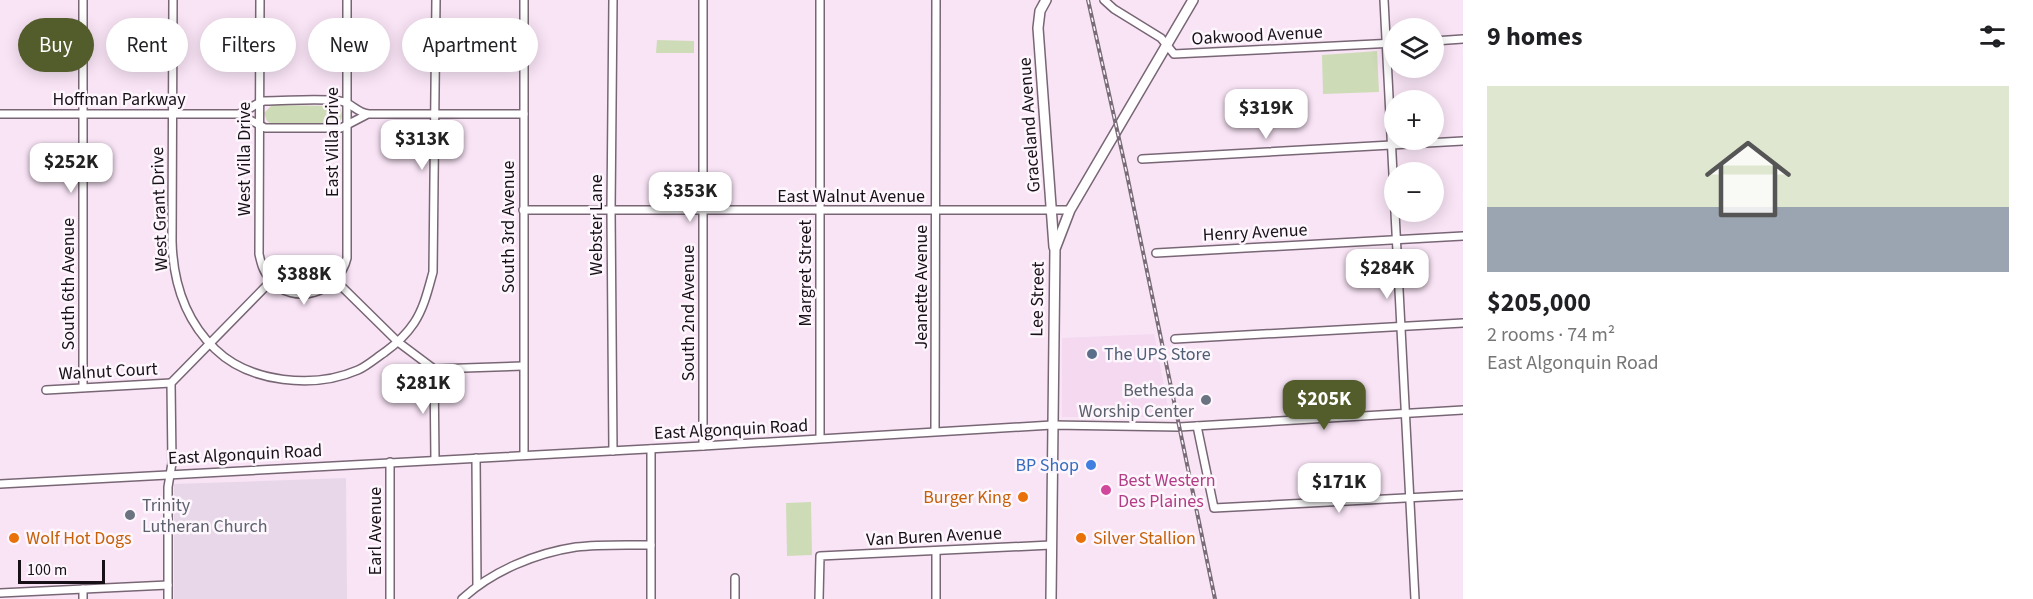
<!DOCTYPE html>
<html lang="en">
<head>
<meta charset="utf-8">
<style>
	:root { --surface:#fff; --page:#f6f6f6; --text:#202124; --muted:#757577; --line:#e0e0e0; --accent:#535c2b }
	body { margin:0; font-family:"Source Sans 3",sans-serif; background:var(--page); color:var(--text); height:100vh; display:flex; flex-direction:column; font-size:22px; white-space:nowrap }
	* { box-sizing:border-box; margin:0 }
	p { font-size:20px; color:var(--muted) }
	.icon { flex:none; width:33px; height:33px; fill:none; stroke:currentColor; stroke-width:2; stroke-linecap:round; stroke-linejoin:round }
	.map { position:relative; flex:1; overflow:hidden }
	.side { display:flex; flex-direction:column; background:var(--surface); width:570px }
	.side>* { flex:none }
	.guide { position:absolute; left:18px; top:18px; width:570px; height:54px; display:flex; gap:12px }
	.buttons { position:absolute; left:1384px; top:18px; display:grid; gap:12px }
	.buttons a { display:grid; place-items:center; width:60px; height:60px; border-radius:50%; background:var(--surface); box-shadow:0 3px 15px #0003; font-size:30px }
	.scale { position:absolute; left:18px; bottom:15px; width:87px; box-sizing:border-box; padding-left:6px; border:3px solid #171017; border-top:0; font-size:16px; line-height:21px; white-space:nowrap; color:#171017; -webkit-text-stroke:4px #fef6fd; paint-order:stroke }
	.price { position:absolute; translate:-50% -51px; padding:0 14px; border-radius:12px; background:#fff; color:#222; font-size:20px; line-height:39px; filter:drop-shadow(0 2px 3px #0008) }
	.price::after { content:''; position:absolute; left:50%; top:36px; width:18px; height:14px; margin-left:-9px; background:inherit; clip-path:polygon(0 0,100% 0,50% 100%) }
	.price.selected { background:var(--accent); color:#fff }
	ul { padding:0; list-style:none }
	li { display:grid; align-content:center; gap:12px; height:318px; padding:0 24px }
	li+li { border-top:2px solid var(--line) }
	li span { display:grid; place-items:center; height:186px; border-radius:0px; color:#555 }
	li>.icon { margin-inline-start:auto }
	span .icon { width:108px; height:108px; fill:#fffc; stroke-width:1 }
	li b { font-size:26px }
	h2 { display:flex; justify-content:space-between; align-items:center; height:72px; padding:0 24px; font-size:26px }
	.chip { padding:0 21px; border-radius:27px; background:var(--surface); box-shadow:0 3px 15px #0003; font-size:21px; line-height:54px }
	.chip.selected { background:var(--accent); color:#fff }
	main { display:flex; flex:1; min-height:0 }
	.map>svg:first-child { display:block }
	.built { fill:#f4d9f1 }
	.education { fill:#e8d7e9 }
	.green { fill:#cddcb7 }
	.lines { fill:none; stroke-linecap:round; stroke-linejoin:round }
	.minor-casing { stroke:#786675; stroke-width:10 }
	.major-casing { stroke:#786675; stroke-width:12 }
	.minor { stroke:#fff; stroke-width:7 }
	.major { stroke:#fff; stroke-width:9 }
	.rail-casing { stroke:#796c78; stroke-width:4 }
	.rail { stroke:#fef6fd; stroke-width:1.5; stroke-dasharray:4.5; stroke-linecap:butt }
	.service-dot { fill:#5c6f8a; stroke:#fef6fd; stroke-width:2 }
	.worship-dot { fill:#6b7280; stroke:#fef6fd; stroke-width:2 }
	.shop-dot { fill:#3f7fe0; stroke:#fef6fd; stroke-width:2 }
	.hotel-dot { fill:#d1479c; stroke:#fef6fd; stroke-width:2 }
	.food-dot { fill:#e8710a; stroke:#fef6fd; stroke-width:2 }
	.labels { text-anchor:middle; stroke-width:5; stroke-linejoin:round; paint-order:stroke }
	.street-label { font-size:18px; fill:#171017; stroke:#fef6fd }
	.service-label { font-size:18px; fill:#4e5e75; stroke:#fef6fd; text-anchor:start }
	.worship-label { font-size:18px; fill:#5b616d; stroke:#fef6fd; text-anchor:end }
	.shop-label { font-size:18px; fill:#366cbe; stroke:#fef6fd; text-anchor:end }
	.hotel-label { font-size:18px; fill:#b23c85; stroke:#fef6fd; text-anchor:start }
	.food-label { font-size:18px; fill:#c56008; stroke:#fef6fd; text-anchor:start }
</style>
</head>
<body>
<main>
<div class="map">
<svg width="1463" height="599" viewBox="0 0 1463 599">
	<rect width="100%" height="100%" fill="#f9e4f6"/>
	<polygon class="built" points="1154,334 1170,417 1062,417 1062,338"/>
	<polygon class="education" points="346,478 347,599 174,599 174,484"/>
	<g class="green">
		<polygon points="657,40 694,41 694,53 656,53"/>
		<polygon points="1377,51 1379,92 1323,94 1322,55"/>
		<path d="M272,105L337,106C344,112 344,120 336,125L271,124L267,121L264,113Z"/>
		<polygon points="811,502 812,555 787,556 786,503"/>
	</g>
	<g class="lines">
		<defs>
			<g id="minor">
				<path d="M173,0L172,241C173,282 185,320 215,349C250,383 314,389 358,370C367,366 376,358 385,352C396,344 406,335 414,323C424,308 428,290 433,272L436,0"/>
				<path d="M260,0L259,254C261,263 263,272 270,279C294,308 339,292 347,258V0"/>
				<polyline points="524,0 524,455"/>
				<polyline points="613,0 611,210 613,451"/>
				<polyline points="703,0 703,446"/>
				<polyline points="1104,0 1114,9 1161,38 1174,54 1395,43"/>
				<polyline points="1384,0 1415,599"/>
				<polyline points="1434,41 1463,39"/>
				<path d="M0,114H238C249,111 255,103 264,101C289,101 316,98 340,101C351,102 357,113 369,114H524"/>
				<polyline points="241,115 265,128 341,128 366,115"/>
				<polyline points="1142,159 1463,141"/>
				<polyline points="523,210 1070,210"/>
				<polyline points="1156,253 1463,236"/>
				<polyline points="336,281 398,342 434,369"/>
				<polyline points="1175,339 1463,323"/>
				<polyline points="434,369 435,460"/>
				<polyline points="434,369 523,366"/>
				<polyline points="83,387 83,0"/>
				<polyline points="46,390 171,383"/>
				<polyline points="1197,426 1214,508 1463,495"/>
				<polyline points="935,431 936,0"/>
				<polyline points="820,438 820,0"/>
				<polyline points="651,449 651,599"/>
				<polyline points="476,458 477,585"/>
				<polyline points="390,462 390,599"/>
				<polyline points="0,484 703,446 1052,425 1179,427 1463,410"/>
				<polyline points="735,578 735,599"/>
				<polyline points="83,589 83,599"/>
				<polyline points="0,593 168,585"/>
				<polyline points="168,599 168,487 172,463 171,383 271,281"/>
				<path d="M462,599C492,571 536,553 576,547C600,544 627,545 651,545"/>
				<polyline points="819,599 820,556 1051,545"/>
				<polyline points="936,599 936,551"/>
			</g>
			<g id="major">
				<polyline points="1046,0 1040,11 1038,28 1054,247"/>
				<polyline points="1051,599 1055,249 1070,210 1193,0"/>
			</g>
		</defs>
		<use href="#minor" class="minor-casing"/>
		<use href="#major" class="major-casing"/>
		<use href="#minor" class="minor"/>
		<use href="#major" class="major"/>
		<defs>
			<polyline id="rail" points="1088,0 1126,170 1215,599"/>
		</defs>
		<use href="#rail" class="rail-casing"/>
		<use href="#rail" class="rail"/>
	</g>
	<circle class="service-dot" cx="1092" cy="354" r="6"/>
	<g class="worship-dot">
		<circle cx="1206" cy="400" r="6"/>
		<circle cx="130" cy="515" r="6"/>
	</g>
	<circle class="shop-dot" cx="1091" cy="465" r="6"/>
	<circle class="hotel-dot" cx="1106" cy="490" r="6"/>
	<g class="food-dot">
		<circle cx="1023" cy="497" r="6"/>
		<circle cx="14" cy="538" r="6"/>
		<circle cx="1081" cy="538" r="6"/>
	</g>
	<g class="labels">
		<g class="street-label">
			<text transform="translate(1257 35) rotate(-3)" y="6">Oakwood Avenue</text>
			<text x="119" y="105">Hoffman Parkway</text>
			<text transform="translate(1029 125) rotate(-94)" y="6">Graceland Avenue</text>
			<text transform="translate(332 142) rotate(-90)" y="6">East Villa Drive</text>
			<text transform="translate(244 159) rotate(-90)" y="6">West Villa Drive</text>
			<text x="851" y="202">East Walnut Avenue</text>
			<text transform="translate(159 209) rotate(-92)" y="6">West Grant Drive</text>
			<text transform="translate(596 225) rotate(-90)" y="6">Webster Lane</text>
			<text transform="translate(508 227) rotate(-90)" y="6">South 3rd Avenue</text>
			<text transform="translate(1255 232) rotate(-3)" y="6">Henry Avenue</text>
			<text transform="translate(805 273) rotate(-90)" y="6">Margret Street</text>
			<text transform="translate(68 284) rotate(-90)" y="6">South 6th Avenue</text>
			<text transform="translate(921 287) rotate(-90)" y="6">Jeanette Avenue</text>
			<text transform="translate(1037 299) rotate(-89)" y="6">Lee Street</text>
			<text transform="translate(688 313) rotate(-90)" y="6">South 2nd Avenue</text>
			<text transform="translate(108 371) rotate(-3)" y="6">Walnut Court</text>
			<text transform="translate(731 429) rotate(-3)" y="6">East Algonquin Road</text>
			<text transform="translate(245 454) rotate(-3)" y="6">East Algonquin Road</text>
			<text transform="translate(375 531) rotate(-90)" y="6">Earl Avenue</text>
			<text transform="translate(934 536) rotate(-3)" y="6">Van Buren Avenue</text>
		</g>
		<g class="service-label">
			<text x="1104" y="360">The UPS Store</text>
		</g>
		<g class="worship-label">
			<text x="1194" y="396">Bethesda<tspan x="1194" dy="21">Worship Center</tspan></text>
			<text x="142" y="511" text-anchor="start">Trinity<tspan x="142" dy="21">Lutheran Church</tspan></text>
		</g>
		<g class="shop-label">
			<text x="1079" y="471">BP Shop</text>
		</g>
		<g class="hotel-label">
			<text x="1118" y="486">Best Western<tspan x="1118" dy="21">Des Plaines</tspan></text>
		</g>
		<g class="food-label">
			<text x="1011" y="503" text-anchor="end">Burger King</text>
			<text x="26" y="544">Wolf Hot Dogs</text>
			<text x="1093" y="544">Silver Stallion</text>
		</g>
	</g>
</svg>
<div class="buttons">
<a><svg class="icon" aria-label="layers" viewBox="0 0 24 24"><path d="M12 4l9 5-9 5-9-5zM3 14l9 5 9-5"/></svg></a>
<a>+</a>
<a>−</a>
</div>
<div class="scale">100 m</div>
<b class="price" style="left:1266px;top:140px">$319K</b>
<b class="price" style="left:422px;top:171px">$313K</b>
<b class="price" style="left:71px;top:194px">$252K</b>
<b class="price" style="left:690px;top:223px">$353K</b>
<b class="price" style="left:1387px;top:300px">$284K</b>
<b class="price" style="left:304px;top:306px">$388K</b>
<b class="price" style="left:423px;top:415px">$281K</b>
<b class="price selected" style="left:1324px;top:431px">$205K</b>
<b class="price" style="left:1339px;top:514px">$171K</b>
<div class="guide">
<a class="chip selected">Buy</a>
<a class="chip">Rent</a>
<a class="chip">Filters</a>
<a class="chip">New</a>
<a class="chip">Apartment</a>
</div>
</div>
<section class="side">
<h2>9 homes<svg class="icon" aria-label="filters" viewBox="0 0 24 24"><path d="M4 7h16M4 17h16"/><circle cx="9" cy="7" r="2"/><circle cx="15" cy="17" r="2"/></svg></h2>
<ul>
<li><span style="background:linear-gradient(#dfe7d0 65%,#9aa5b1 0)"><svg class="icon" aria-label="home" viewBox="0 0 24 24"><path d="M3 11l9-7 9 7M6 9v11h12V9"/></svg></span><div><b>$205,000</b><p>2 rooms · 74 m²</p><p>East Algonquin Road</p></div></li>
</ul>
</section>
</main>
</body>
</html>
